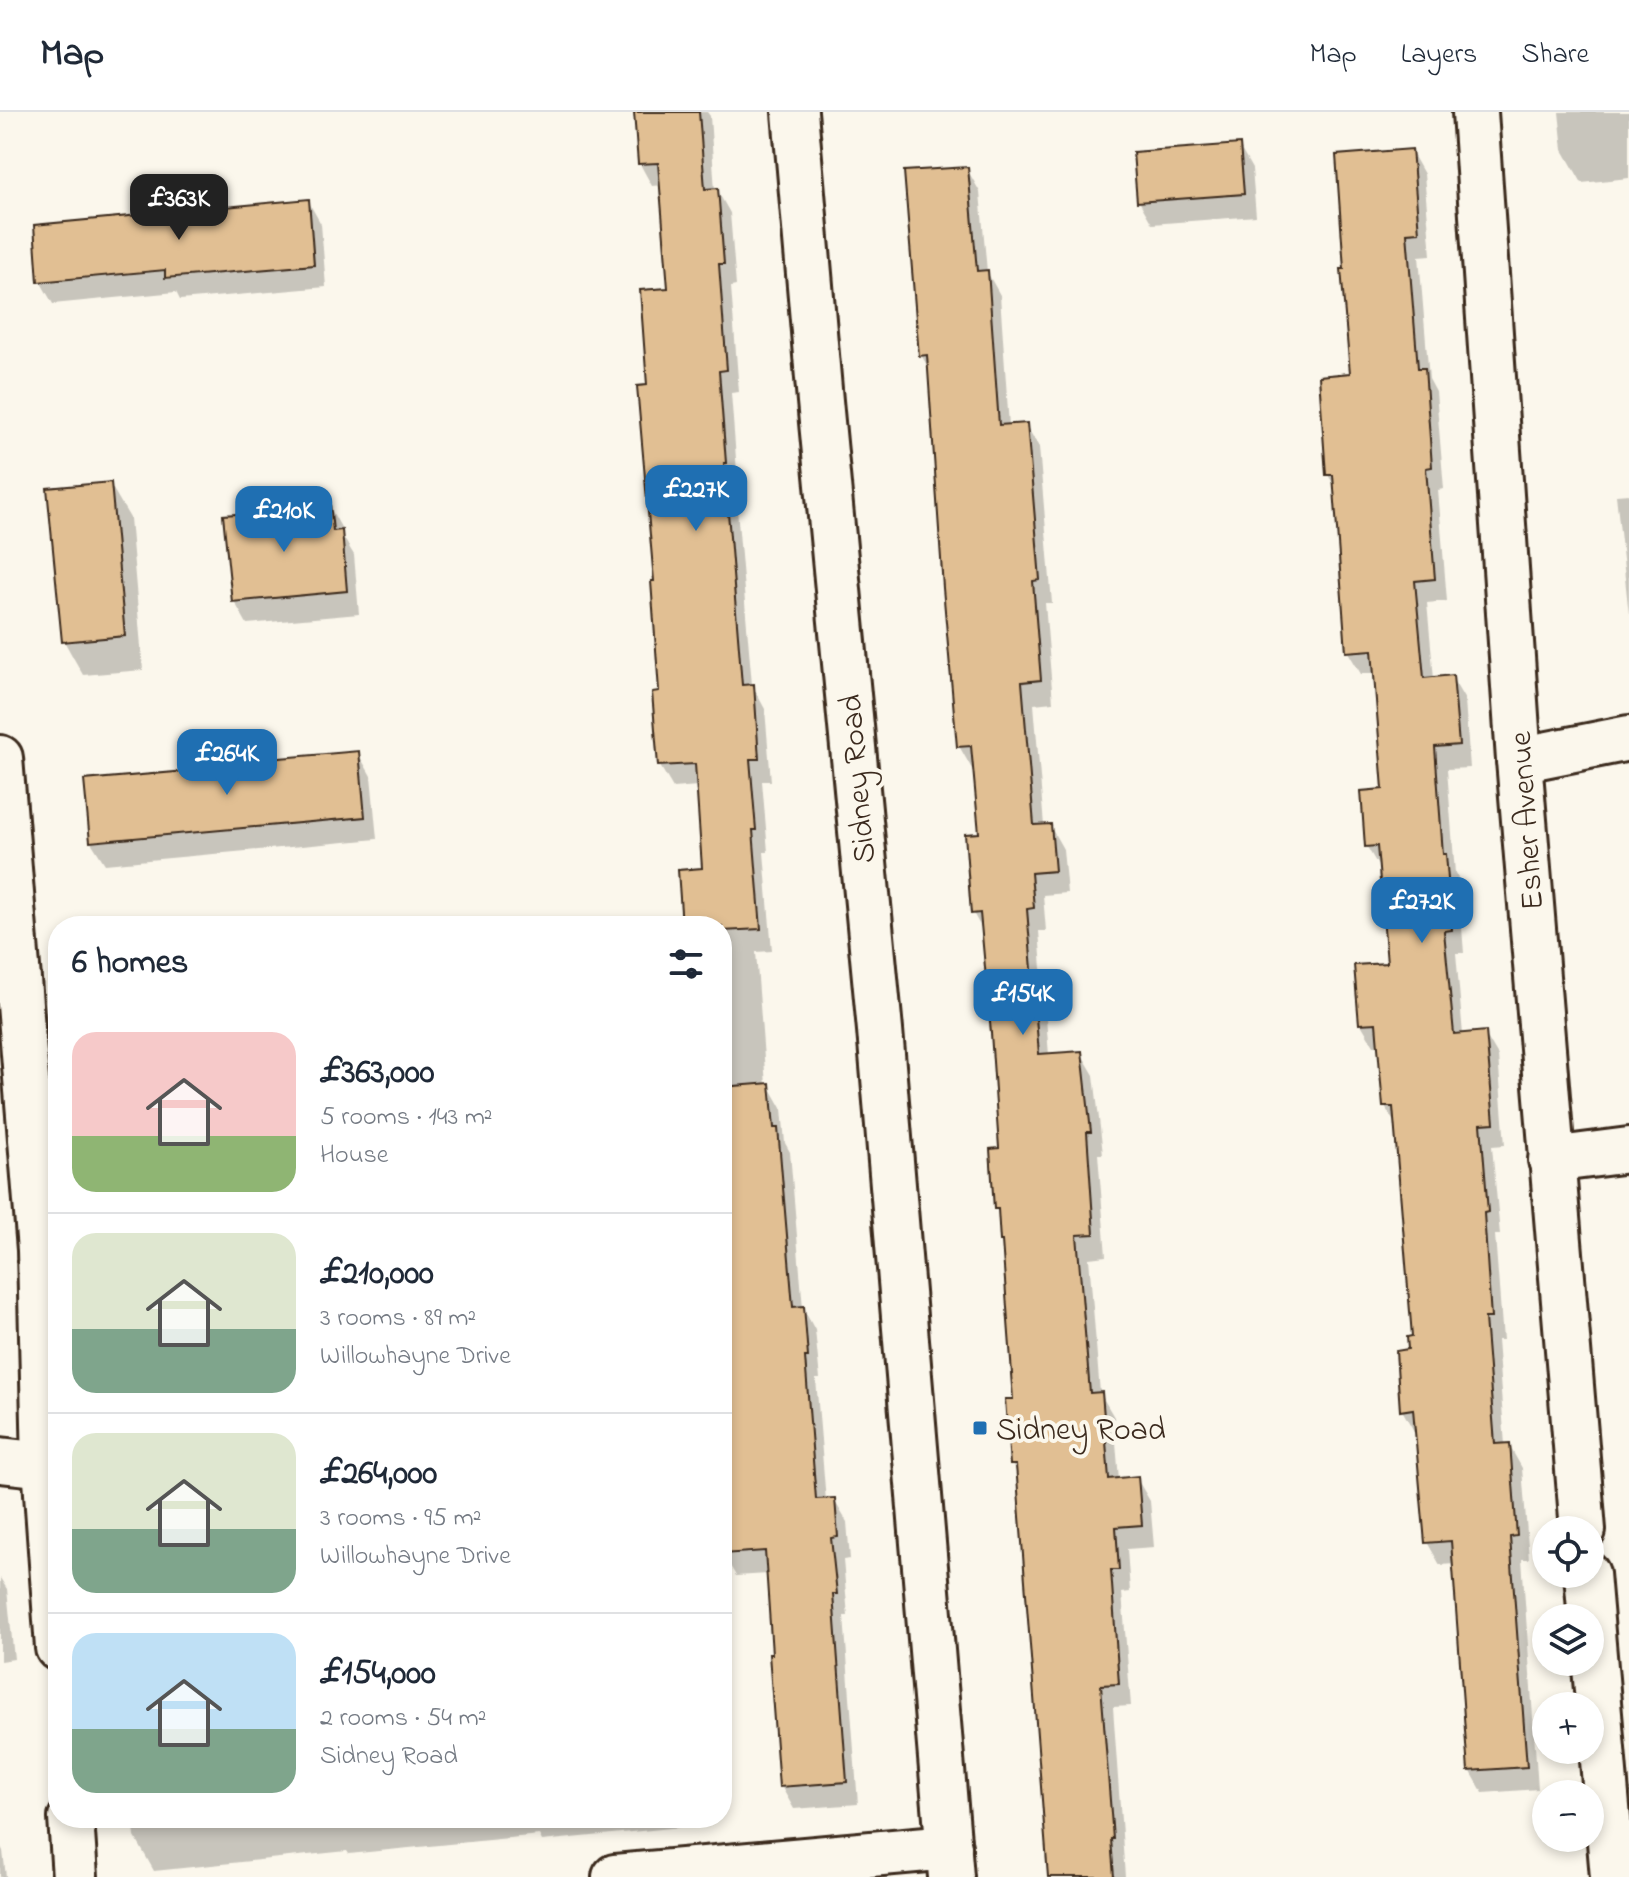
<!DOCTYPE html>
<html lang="en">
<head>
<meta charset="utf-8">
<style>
	:root { --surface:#fff; --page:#f2f2f3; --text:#1f2937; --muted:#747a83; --line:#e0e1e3; --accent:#1f6fb2 }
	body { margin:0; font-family:"Indie Flower",sans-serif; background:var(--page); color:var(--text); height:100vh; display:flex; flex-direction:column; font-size:30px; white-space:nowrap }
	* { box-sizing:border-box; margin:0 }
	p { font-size:26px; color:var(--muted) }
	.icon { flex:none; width:44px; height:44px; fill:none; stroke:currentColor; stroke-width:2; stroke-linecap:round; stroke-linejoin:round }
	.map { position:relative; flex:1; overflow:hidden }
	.side { position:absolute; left:48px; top:804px; width:684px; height:912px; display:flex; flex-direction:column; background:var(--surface); border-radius:32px; box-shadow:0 4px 12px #0003 }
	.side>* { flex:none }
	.tools { position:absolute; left:1532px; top:1404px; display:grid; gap:16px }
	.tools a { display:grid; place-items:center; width:72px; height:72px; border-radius:50%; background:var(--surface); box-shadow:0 4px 12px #0003; font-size:40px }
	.price { position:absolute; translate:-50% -68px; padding:0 18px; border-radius:16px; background:var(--accent); color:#fff; font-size:26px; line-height:52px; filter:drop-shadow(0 2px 4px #0008) }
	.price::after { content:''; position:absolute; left:50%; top:48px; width:24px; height:18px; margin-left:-12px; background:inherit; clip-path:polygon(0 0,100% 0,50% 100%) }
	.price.active { background:#222; color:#fff }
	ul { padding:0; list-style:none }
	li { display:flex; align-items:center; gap:24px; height:200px; padding:0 24px }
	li+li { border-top:2px solid var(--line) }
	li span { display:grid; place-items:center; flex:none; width:224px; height:160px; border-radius:24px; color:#555 }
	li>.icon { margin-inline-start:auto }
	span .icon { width:96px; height:96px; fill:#fffc; stroke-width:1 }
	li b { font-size:34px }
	h2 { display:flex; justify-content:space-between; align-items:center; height:96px; padding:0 24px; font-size:34px }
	header { display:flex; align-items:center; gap:48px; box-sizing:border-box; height:112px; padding:0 40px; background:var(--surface); border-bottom:2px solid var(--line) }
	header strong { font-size:38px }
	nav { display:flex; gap:44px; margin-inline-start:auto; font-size:28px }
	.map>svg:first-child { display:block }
	.shadow { fill:#0003 }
	.building { fill:#e1bf93; stroke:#3b2a1e; stroke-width:2 }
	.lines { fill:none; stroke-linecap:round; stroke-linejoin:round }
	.minor-casing { stroke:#3b2a1e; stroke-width:50 }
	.minor { stroke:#fbf7ec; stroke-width:44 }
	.poi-dot { fill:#1f6fb2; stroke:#fbf7ec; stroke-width:3 }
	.labels { text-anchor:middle; stroke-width:8; stroke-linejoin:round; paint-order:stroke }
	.street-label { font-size:32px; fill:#3b2a1e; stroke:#fbf7ec }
	.poi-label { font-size:32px; fill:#3b2a1e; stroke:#fbf7ec; text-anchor:start }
</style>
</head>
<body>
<header>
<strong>Map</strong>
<nav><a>Map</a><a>Layers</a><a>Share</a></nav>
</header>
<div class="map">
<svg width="1629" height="1765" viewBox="0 0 1629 1765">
	<rect width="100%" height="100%" fill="#fbf7ec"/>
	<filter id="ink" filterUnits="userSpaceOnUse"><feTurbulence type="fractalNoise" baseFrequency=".0125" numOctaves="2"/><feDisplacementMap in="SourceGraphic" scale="16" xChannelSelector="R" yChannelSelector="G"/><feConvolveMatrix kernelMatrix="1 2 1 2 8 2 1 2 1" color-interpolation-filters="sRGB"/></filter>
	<g filter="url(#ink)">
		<g class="shadow">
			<polygon points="636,0 707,0 710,4 715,79 717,78 730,101 736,174 731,175 739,280 731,281 738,373 735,373 752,573 765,597 771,669 762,669 768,740 764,740 772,839 756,840 766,973 769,973 782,996 785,1031 790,1040 803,1196 815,1218 820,1267 816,1267 826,1389 834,1388 847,1410 850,1447 843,1448 848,1504 844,1504 858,1692 794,1697 781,1674 768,1462 736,1464 723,1442 722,814 684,814 704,758 698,674 673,676 660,654 662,581 649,275 670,178 662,73 652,74 640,52"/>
			<polygon points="1559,0 1629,0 1629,66 1582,71 1563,38"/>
			<polygon points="1239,34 1252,57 1256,104 1152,112 1139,89"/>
			<polygon points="1411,39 1424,62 1431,143 1419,144 1429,267 1436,280 1444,377 1438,378 1447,489 1427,491 1434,567 1452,566 1465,588 1470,656 1447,657 1455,761 1458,766 1464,841 1456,841 1463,923 1485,922 1498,944 1505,1033 1492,1034 1500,1123 1495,1123 1503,1228 1497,1228 1505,1333 1509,1333 1522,1356 1529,1447 1522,1447 1538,1677 1483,1681 1470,1658 1455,1452 1440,1453 1427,1430 1415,1321 1402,1298 1414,1226 1397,1015 1385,995 1380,934 1374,934 1361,912 1389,853 1380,757 1367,735 1385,679 1376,561 1361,562 1348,540 1336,376 1328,363 1352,263"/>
			<polygon points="967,57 980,80 987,160 1000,183 1009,314 1026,313 1039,335 1052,491 1045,491 1053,590 1034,592 1044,714 1050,714 1063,737 1067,781 1043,783 1046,819 1039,819 1049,943 1081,941 1094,963 1103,1042 1098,1042 1106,1144 1089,1146 1100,1281 1114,1305 1119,1368 1137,1367 1150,1389 1154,1435 1127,1437 1130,1480 1122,1481 1131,1594 1113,1595 1125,1765 1050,1765 1019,1364 1012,1353 1015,1289 1000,1103 996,1096 1001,1038 983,819 973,801 981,723 975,657 972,657 959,634 930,258 921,243"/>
			<polygon points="308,89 321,112 326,175 180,188 176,180 53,192 40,169"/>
			<polygon points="110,372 130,406 143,558 83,563 64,529"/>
			<polygon points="1629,382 1629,503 1616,383"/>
			<polygon points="329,394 342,417 343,425 354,443 359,502 247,512 234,489"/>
			<polygon points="358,641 371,664 377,727 105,752 91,730 246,656"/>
			<polygon points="0,1466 7,1477 14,1547 0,1549"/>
			<polygon points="133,1706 710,1706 711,1712 542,1729 539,1723 349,1742 347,1739 154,1759 135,1725"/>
			<polygon points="0,1733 3,1739 6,1765 0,1765"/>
		</g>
		<g class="building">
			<polygon points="634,0 699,0 705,77 718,76 724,152 719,152 727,258 719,259 726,351 724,351 742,573 754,572 759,647 750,647 756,718 753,718 761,817 722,819 722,814 682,814 678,758 702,756 695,652 658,654 652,580 659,579 651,469 654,469 637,274 647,273 640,178 668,176 658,51 638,52"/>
			<polygon points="1240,32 1244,82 1137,90 1133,40"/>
			<polygon points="1412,37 1419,120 1407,121 1418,256 1425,256 1432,355 1426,356 1435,467 1415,469 1424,566 1453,563 1459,633 1435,635 1443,742 1446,742 1452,818 1444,819 1454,922 1486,919 1494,1011 1481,1012 1488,1100 1484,1101 1491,1206 1485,1206 1495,1332 1510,1331 1517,1424 1510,1425 1527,1655 1468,1659 1451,1429 1425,1431 1413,1297 1400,1299 1396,1239 1408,1237 1407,1225 1412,1224 1393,995 1383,995 1376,911 1359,912 1354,853 1387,851 1377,734 1365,735 1361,679 1383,677 1372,538 1346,540 1333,363 1326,363 1319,264 1350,261 1341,157 1344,157 1336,43"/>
			<polygon points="968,55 977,159 988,158 999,313 1027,311 1040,468 1033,469 1041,568 1022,570 1034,713 1051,712 1055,759 1031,761 1034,796 1027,797 1039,942 1082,939 1091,1020 1087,1020 1094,1122 1077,1123 1090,1281 1102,1280 1109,1367 1138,1364 1142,1413 1116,1415 1119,1458 1111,1458 1119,1572 1101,1573 1113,1727 1111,1727 1114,1765 1048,1765 1016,1353 1010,1353 1005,1287 1013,1287 1011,1262 1012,1262 1002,1129 1000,1129 998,1097 994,1097 990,1037 999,1036 991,921 980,801 971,802 965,722 979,721 971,634 957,635 943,476 927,243 919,244 904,59"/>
			<polygon points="309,87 314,153 165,166 165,158 38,170 34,113"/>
			<polygon points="111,370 125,524 62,530 47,376"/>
			<polygon points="330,392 333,419 342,418 347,479 232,490 223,403 294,398 293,395"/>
			<polygon points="359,639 365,705 90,730 84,668 244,654 244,649"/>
			<polygon points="770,971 774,1016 778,1016 793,1195 804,1194 808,1245 805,1245 816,1387 835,1386 838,1425 831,1426 837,1482 833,1482 847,1670 779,1675 769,1542 772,1542 765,1439 722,1442 722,975"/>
		</g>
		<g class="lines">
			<defs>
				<g id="minor">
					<polyline points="795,0 820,289 880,918 951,1765"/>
					<polyline points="1475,0 1519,648 1583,1418"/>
					<polyline points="0,646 40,1138 45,1353 58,1536"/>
					<polyline points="1519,648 1629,626"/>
					<polyline points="1551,1048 1629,1038"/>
					<polyline points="0,1348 45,1353"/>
					<polyline points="1587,1462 1613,1765"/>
					<polyline points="71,1706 75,1765"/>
					<polyline points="615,1765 949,1735"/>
				</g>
			</defs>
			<use href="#minor" class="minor-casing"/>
			<use href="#minor" class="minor"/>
		</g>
	</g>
	<rect class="poi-dot" x="972" y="1308" width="16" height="16" rx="4"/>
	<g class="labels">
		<g class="street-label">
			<text transform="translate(856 667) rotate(-95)" y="11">Sidney Road</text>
			<text transform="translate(1525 709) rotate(-94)" y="11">Esher Avenue</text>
		</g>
		<g class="poi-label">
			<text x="996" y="1327">Sidney Road</text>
		</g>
	</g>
</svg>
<div class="tools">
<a><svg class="icon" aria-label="locate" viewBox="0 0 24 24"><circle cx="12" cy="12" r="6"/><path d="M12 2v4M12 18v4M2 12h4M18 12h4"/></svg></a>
<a><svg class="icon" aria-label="layers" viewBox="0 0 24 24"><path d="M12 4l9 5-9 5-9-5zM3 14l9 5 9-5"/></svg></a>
<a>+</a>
<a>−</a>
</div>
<b class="price active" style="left:179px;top:130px">£363K</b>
<b class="price" style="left:696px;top:421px">£227K</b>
<b class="price" style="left:284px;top:442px">£210K</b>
<b class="price" style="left:227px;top:685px">£264K</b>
<b class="price" style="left:1422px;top:833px">£272K</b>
<b class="price" style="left:1023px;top:925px">£154K</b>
<section class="side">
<h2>6 homes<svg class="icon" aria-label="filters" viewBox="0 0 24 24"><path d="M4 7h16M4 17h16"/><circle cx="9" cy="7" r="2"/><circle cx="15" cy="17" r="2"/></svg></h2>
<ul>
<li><span style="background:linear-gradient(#f6c9c9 65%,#8fb573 0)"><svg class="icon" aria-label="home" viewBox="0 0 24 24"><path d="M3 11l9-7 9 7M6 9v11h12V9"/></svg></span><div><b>£363,000</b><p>5 rooms · 143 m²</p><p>House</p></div></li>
<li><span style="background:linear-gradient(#dfe7d0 60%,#7fa58c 0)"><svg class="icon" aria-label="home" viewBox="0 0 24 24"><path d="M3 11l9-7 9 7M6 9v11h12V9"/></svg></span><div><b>£210,000</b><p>3 rooms · 89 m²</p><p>Willowhayne Drive</p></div></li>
<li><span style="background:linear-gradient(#dfe7d0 60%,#7fa58c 0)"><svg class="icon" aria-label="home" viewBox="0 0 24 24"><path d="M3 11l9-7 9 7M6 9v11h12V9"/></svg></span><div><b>£264,000</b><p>3 rooms · 95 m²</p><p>Willowhayne Drive</p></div></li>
<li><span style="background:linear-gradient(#bfe0f5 60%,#7fa58c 0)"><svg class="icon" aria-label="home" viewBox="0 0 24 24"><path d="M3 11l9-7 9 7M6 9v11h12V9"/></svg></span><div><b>£154,000</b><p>2 rooms · 54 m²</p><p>Sidney Road</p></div></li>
</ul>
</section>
</div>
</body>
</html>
